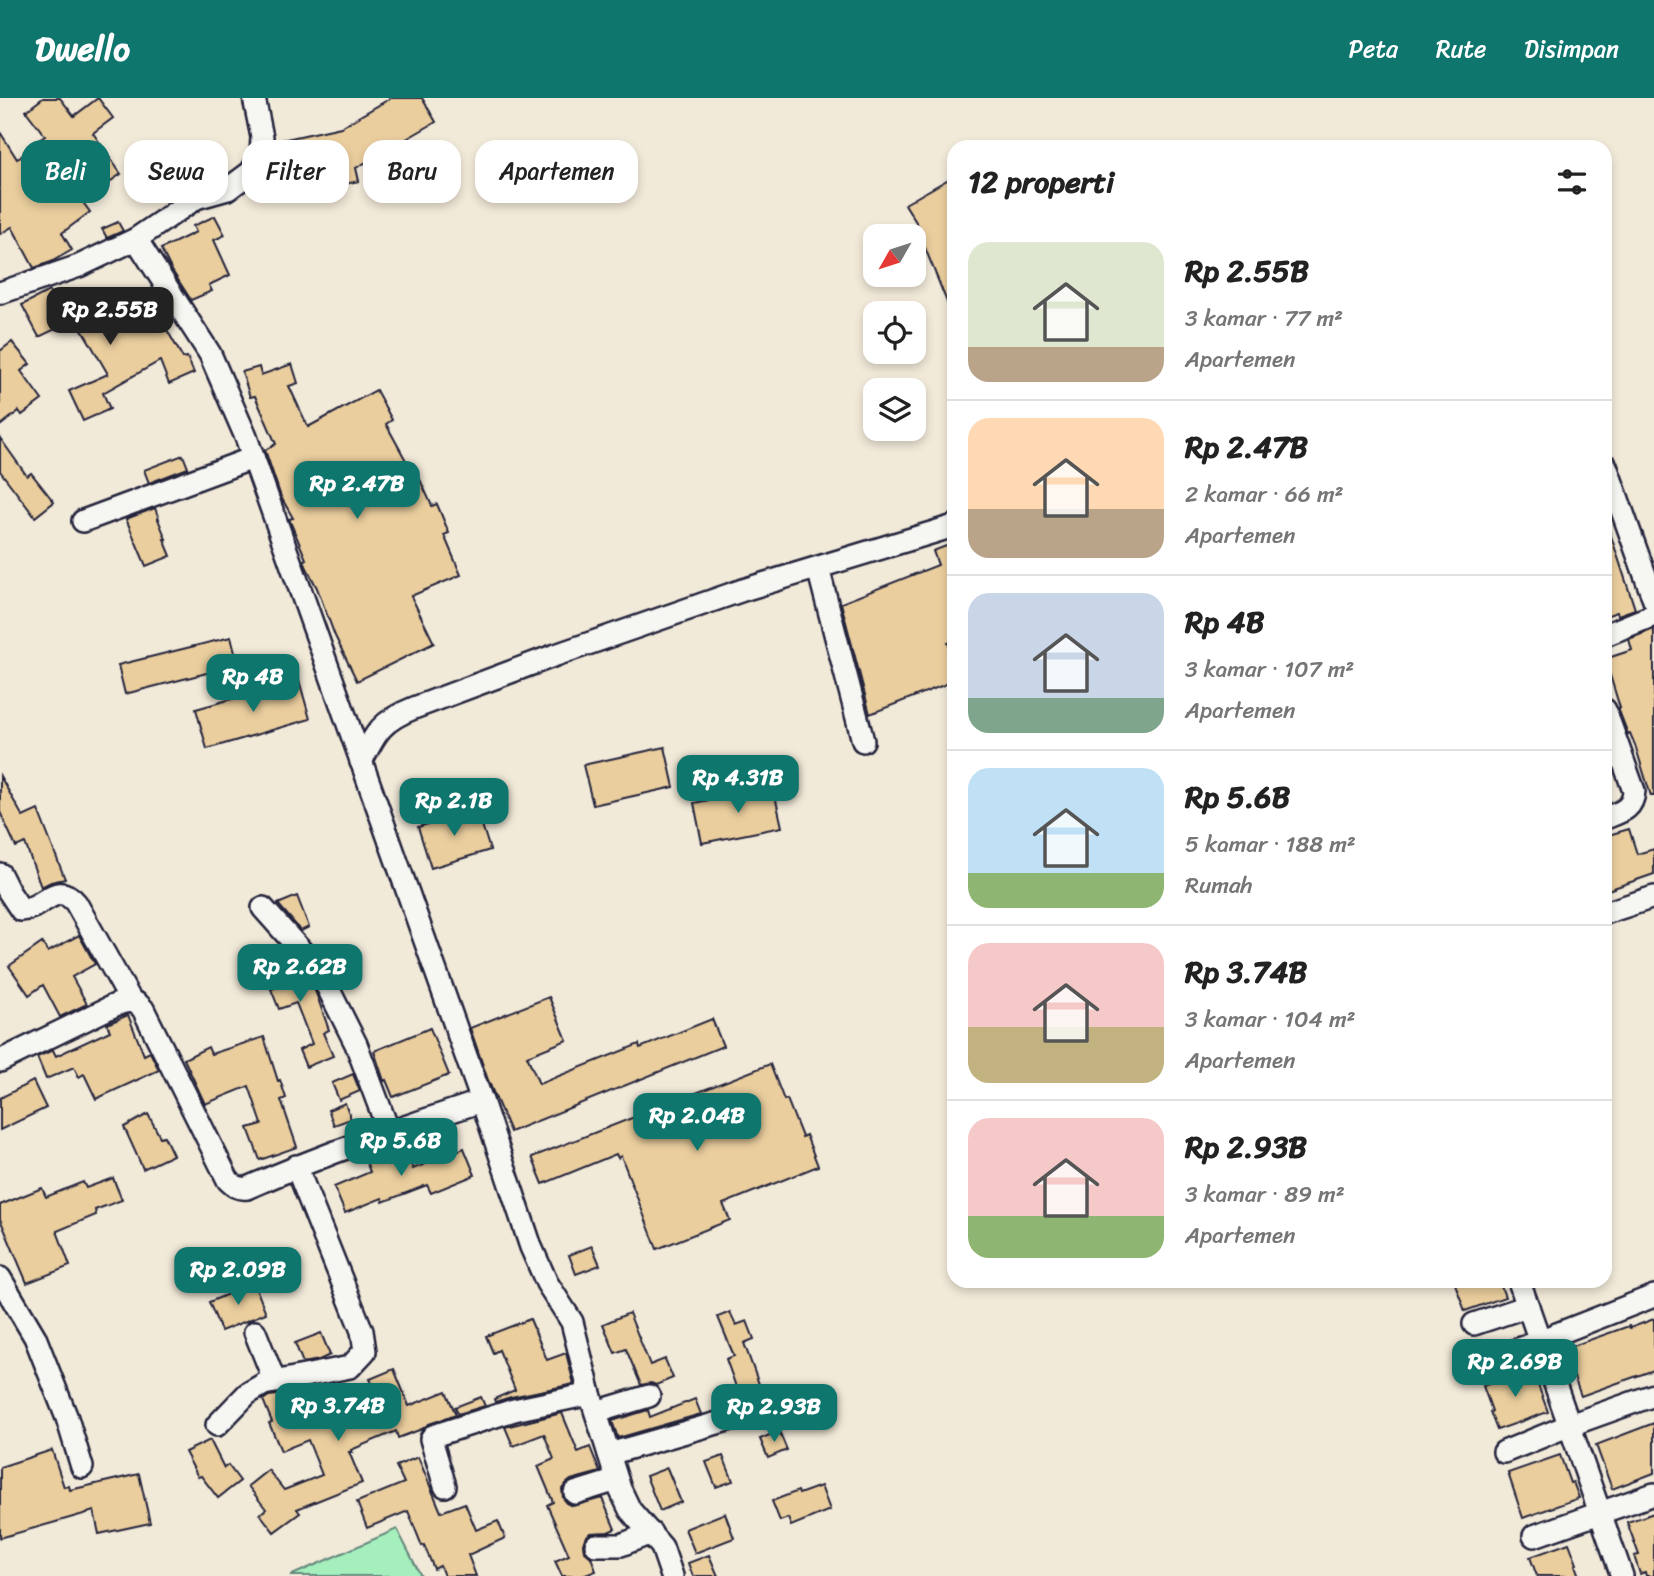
<!DOCTYPE html>
<html lang="id">
<head>
<meta charset="utf-8">
<style>
	:root { --surface:#fff; --page:#f6f6f6; --text:#222; --muted:#767676; --line:#e0e0e0; --accent:#0f766e }
	body { margin:0; font-family:Sriracha,sans-serif; background:var(--page); color:var(--text); height:100vh; display:flex; flex-direction:column; font-size:26px; white-space:nowrap }
	* { box-sizing:border-box; margin:0 }
	p { font-size:23px; color:var(--muted) }
	.icon { flex:none; width:38px; height:38px; fill:none; stroke:currentColor; stroke-width:2; stroke-linecap:round; stroke-linejoin:round }
	.map { position:relative; flex:1; overflow:hidden }
	.side { position:absolute; left:947px; top:42px; width:665px; height:1148px; display:flex; flex-direction:column; background:var(--surface); border-radius:21px; box-shadow:0 4px 10px #0003 }
	.side>* { flex:none }
	.banner { position:absolute; left:21px; top:42px; width:665px; height:63px; display:flex; gap:14px }
	.needle { width:46px; rotate:231deg }
	.tools { position:absolute; left:863px; top:126px; display:grid; gap:14px }
	.tools a { display:grid; place-items:center; width:63px; height:63px; border-radius:14px; background:var(--surface); box-shadow:0 4px 10px #0003; font-size:35px }
	.price { position:absolute; translate:-50% -60px; padding:0 16px; border-radius:14px; background:var(--accent); color:#fff; font-size:23px; line-height:46px; filter:drop-shadow(0 2px 4px #0008) }
	.price::after { content:''; position:absolute; left:50%; top:42px; width:21px; height:16px; margin-left:-10px; background:inherit; clip-path:polygon(0 0,100% 0,50% 100%) }
	.price.on { background:#222; color:#fff }
	ul { padding:0; list-style:none }
	li { display:flex; align-items:center; gap:21px; height:175px; padding:0 21px }
	li+li { border-top:2px solid var(--line) }
	li span { display:grid; place-items:center; flex:none; width:196px; height:140px; border-radius:21px; color:#555 }
	li>.icon { margin-inline-start:auto }
	span .icon { width:84px; height:84px; fill:#fffc; stroke-width:1 }
	li b { font-size:30px }
	h2 { display:flex; justify-content:space-between; align-items:center; height:84px; padding:0 21px; font-size:30px }
	.pill { padding:0 24px; border-radius:21px; background:var(--surface); box-shadow:0 4px 10px #0003; font-size:24px; line-height:63px }
	.pill.on { background:var(--accent); color:#fff }
	header { display:flex; align-items:center; gap:42px; box-sizing:border-box; height:98px; padding:0 35px; background:var(--accent); color:#fff }
	header strong { font-size:33px }
	nav { display:flex; gap:38px; margin-inline-start:auto; font-size:24px }
	.map>svg:first-child { display:block }
	.green { fill:#a5efbd; stroke:#64887c; stroke-width:2 }
	.building { fill:#eace9e; stroke:#22223b; stroke-width:2 }
	.lines { fill:none; stroke-linecap:round; stroke-linejoin:round }
	.street-casing { stroke:#22223b; stroke-width:26 }
	.street { stroke:#f6f6f2; stroke-width:21 }
</style>
</head>
<body>
<header>
<strong>Dwello</strong>
<nav><a>Peta</a><a>Rute</a><a>Disimpan</a></nav>
</header>
<div class="map">
<svg width="1654" height="1478" viewBox="0 0 1654 1478">
	<rect width="100%" height="100%" fill="#f2ead9"/>
	<filter id="ink" filterUnits="userSpaceOnUse"><feTurbulence type="fractalNoise" baseFrequency=".0143" numOctaves="2"/><feDisplacementMap in="SourceGraphic" scale="14" xChannelSelector="R" yChannelSelector="G"/><feConvolveMatrix kernelMatrix="1 2 1 2 8 2 1 2 1" color-interpolation-filters="sRGB"/></filter>
	<g filter="url(#ink)">
		<polygon class="green" points="397,1431 421,1478 290,1478"/>
		<g class="building">
			<polygon points="43,0 60,0 74,18 98,0 113,20 93,35 121,76 82,103 90,114 62,135 72,152 51,164 34,170 12,129 0,136 0,34 17,61 41,44 39,42 45,38 26,13"/>
			<polygon points="391,0 422,0 436,24 356,70 359,83 290,98 277,43 341,29"/>
			<polygon points="165,59 179,87 156,98 143,69"/>
			<polygon points="954,78 954,219 953,219 919,135 922,134 905,106"/>
			<polygon points="215,118 225,137 214,142 230,177 209,187 212,193 191,202 171,171 161,151 196,134 193,128"/>
			<polygon points="118,124 123,133 107,140 102,131"/>
			<polygon points="49,193 57,209 87,193 110,234 118,229 120,232 155,211 183,260 187,259 194,275 169,286 160,263 103,295 110,311 83,323 69,293 108,276 76,221 39,239 22,207"/>
			<polygon points="12,244 30,266 21,273 42,302 22,317 19,313 0,328 0,253"/>
			<polygon points="292,266 298,285 289,288 308,329 376,292 392,322 386,326 409,368 413,366 432,408 437,406 449,435 444,437 461,477 411,498 434,545 357,583 335,538 317,490 306,468 304,462 306,461 289,421 293,420 281,399 265,352 276,346 255,298 250,299 242,274 259,269 261,277"/>
			<polygon points="0,340 27,378 31,375 54,404 35,419 0,373"/>
			<polygon points="183,357 188,370 149,385 144,372"/>
			<polygon points="155,410 159,421 158,421 166,441 164,441 171,458 146,468 126,421"/>
			<polygon points="1605,426 1607,426 1635,511 1618,517 1617,514 1605,518"/>
			<polygon points="954,445 954,543 948,545 954,559 954,583 870,616 841,505 938,467 933,453"/>
			<polygon points="1654,531 1654,698 1651,698 1635,647 1630,635 1628,636 1618,610 1620,610 1605,561 1632,552 1629,541"/>
			<polygon points="231,539 238,567 125,596 118,567"/>
			<polygon points="299,582 310,621 207,651 196,611"/>
			<polygon points="665,649 674,689 593,707 583,667"/>
			<polygon points="0,678 23,719 38,712 65,781 51,784 41,789 25,745 16,749 0,714"/>
			<polygon points="773,689 782,729 702,745 694,705"/>
			<polygon points="477,711 490,752 431,770 418,729"/>
			<polygon points="1629,731 1637,756 1654,751 1654,776 1605,793 1605,738"/>
			<polygon points="297,798 309,829 301,833 278,806"/>
			<polygon points="79,837 95,866 72,879 87,906 60,919 43,887 29,897 9,868 42,845 48,854"/>
			<polygon points="280,849 298,869 303,881 307,879 309,881 316,895 329,932 323,935 333,958 306,969 299,952 312,946 296,905 279,911 271,891 278,889 264,856"/>
			<polygon points="549,899 567,942 527,958 539,986 639,946 640,950 712,921 723,948 510,1034 488,982 470,930"/>
			<polygon points="128,917 144,957 150,954 159,972 96,1001 84,976 79,979 74,969 46,981 37,959 53,952 56,958 110,933 107,926"/>
			<polygon points="430,930 449,977 393,999 386,982 384,983 374,953"/>
			<polygon points="264,939 278,983 280,982 286,1000 281,1002 297,1049 260,1062 248,1030 262,1026 249,988 205,1006 184,961 208,949 211,956"/>
			<polygon points="770,966 784,1002 787,1001 802,1039 806,1037 818,1068 723,1106 730,1122 657,1151 621,1058 618,1060 616,1056 543,1086 532,1059"/>
			<polygon points="353,976 360,993 339,1002 332,985"/>
			<polygon points="33,983 46,1010 0,1032 0,1000"/>
			<polygon points="345,1005 351,1021 334,1027 328,1012"/>
			<polygon points="148,1016 160,1039 164,1038 173,1057 143,1071 124,1029"/>
			<polygon points="391,1048 399,1067 410,1063 413,1071 464,1050 475,1077 431,1095 427,1087 383,1104 382,1100 345,1115 334,1089 370,1074 364,1058"/>
			<polygon points="113,1080 122,1102 95,1112 96,1117 57,1133 70,1168 27,1185 0,1121 0,1107 42,1090 46,1099 83,1084 86,1090"/>
			<polygon points="592,1148 600,1167 576,1176 569,1157"/>
			<polygon points="1454,1183 1499,1183 1505,1199 1465,1213"/>
			<polygon points="254,1185 266,1215 221,1233 209,1204"/>
			<polygon points="730,1214 736,1227 747,1223 754,1241 744,1245 760,1289 739,1297 726,1261 734,1258 718,1219"/>
			<polygon points="629,1215 650,1267 665,1261 673,1280 656,1287 651,1285 641,1287 626,1251 615,1255 603,1226"/>
			<polygon points="530,1221 547,1262 566,1255 574,1286 511,1299 495,1304 494,1301 515,1292 499,1252 493,1255 486,1238"/>
			<polygon points="1654,1221 1654,1272 1581,1298 1570,1268 1567,1269 1561,1252 1629,1228 1630,1230"/>
			<polygon points="321,1235 330,1257 319,1262 303,1265 295,1245"/>
			<polygon points="394,1271 409,1308 446,1293 456,1317 429,1326 422,1331 398,1340 396,1333 351,1352 352,1354 349,1354 362,1385 297,1411 300,1415 274,1434 260,1416 266,1411 248,1388 268,1372 284,1392 322,1377 308,1342 281,1353 269,1325 272,1324 263,1302 269,1298 278,1297 288,1318 337,1297 349,1326 383,1312 370,1281"/>
			<polygon points="1532,1271 1548,1314 1497,1332 1490,1314 1492,1313 1483,1288"/>
			<polygon points="481,1299 485,1308 458,1316 455,1309"/>
			<polygon points="695,1301 701,1316 618,1340 612,1323 648,1312 650,1319"/>
			<polygon points="562,1315 578,1354 590,1349 600,1374 571,1382 566,1386 562,1391 563,1400 567,1405 573,1408 602,1400 615,1431 608,1434 590,1435 585,1440 583,1446 584,1453 591,1459 596,1473 583,1478 562,1478 555,1463 569,1457 547,1407 553,1404 538,1368 554,1361 544,1336 513,1348 505,1329"/>
			<polygon points="1654,1325 1654,1375 1612,1391 1596,1347"/>
			<polygon points="779,1333 787,1352 768,1360 760,1341"/>
			<polygon points="210,1342 224,1370 228,1367 240,1383 218,1400 201,1378 198,1379 185,1354"/>
			<polygon points="52,1352 64,1389 69,1388 70,1392 139,1376 150,1425 99,1436 94,1413 0,1440 0,1369"/>
			<polygon points="1560,1357 1570,1385 1573,1384 1579,1400 1523,1420 1508,1375"/>
			<polygon points="723,1358 733,1383 716,1389 706,1364"/>
			<polygon points="418,1359 441,1414 465,1405 476,1432 498,1423 505,1440 468,1457 476,1478 444,1478 440,1468 434,1471 424,1447 422,1448 408,1413 367,1430 357,1404 404,1385 396,1368"/>
			<polygon points="667,1370 681,1404 660,1413 646,1378"/>
			<polygon points="821,1388 830,1412 791,1428 788,1420 780,1423 772,1403 798,1393 799,1396"/>
			<polygon points="725,1415 734,1440 695,1455 685,1431"/>
			<polygon points="1654,1415 1654,1478 1646,1478 1645,1474 1640,1476 1634,1458 1639,1457 1627,1424"/>
			<polygon points="1569,1445 1577,1466 1575,1467 1579,1478 1537,1478 1530,1459"/>
			<polygon points="709,1457 718,1478 693,1478 688,1465"/>
		</g>
		<g class="lines">
			<defs>
				<g id="street">
					<polyline points="136,141 210,256 246,339 482,1003 531,1149 547,1185 572,1224 590,1296 620,1391 630,1412 662,1449 672,1478"/>
					<polyline points="0,195 79,168 136,141 196,100 228,91 251,74 261,57 262,39 254,0"/>
					<polyline points="1606,368 1654,502"/>
					<polyline points="83,423 253,360"/>
					<polyline points="818,470 863,643"/>
					<polyline points="1605,537 1654,517"/>
					<path d="M1605,612L1634,693C1633,712 1620,714 1605,720"/>
					<path d="M361,664C376,634 381,623 414,610L553,558L743,492L954,428"/>
					<path d="M0,776L9,794L21,812C44,811 56,781 76,805L131,903"/>
					<polyline points="263,810 320,874 356,946 389,1034"/>
					<polyline points="1605,815 1654,799"/>
					<path d="M0,963L113,908C125,903 134,900 143,911L228,1082C234,1088 238,1091 247,1090C324,1056 403,1029 482,1003"/>
					<polyline points="0,1180 35,1239 67,1320 82,1369"/>
					<polyline points="1519,1183 1622,1478"/>
					<polyline points="1474,1226 1528,1208"/>
					<polyline points="255,1234 275,1284"/>
					<polyline points="1488,1263 1654,1198"/>
					<polyline points="596,1314 649,1298"/>
					<polyline points="217,1327 247,1296 264,1286 350,1269 365,1253 362,1233 296,1068"/>
					<polyline points="1504,1354 1570,1327 1654,1297"/>
					<polyline points="609,1356 742,1318"/>
					<polyline points="445,1388 431,1341 433,1338 514,1312 590,1296"/>
					<polyline points="575,1395 617,1382"/>
					<polyline points="1534,1438 1654,1396"/>
					<polyline points="596,1447 621,1447 651,1435"/>
				</g>
			</defs>
			<use href="#street" class="street-casing"/>
			<use href="#street" class="street"/>
		</g>
	</g>
</svg>
<div class="tools">
<a><svg class="needle" viewBox="-14 -14 28 28"><path d="M0-13l5 13h-10z" fill="#e53935"/><path d="M0 13l5-13h-10z" fill="#767676"/></svg></a>
<a><svg class="icon" aria-label="locate" viewBox="0 0 24 24"><circle cx="12" cy="12" r="6"/><path d="M12 2v4M12 18v4M2 12h4M18 12h4"/></svg></a>
<a><svg class="icon" aria-label="layers" viewBox="0 0 24 24"><path d="M12 4l9 5-9 5-9-5zM3 14l9 5 9-5"/></svg></a>
</div>
<b class="price on" style="left:110px;top:249px">Rp 2.55B</b>
<b class="price" style="left:357px;top:423px">Rp 2.47B</b>
<b class="price" style="left:253px;top:616px">Rp 4B</b>
<b class="price" style="left:738px;top:717px">Rp 4.31B</b>
<b class="price" style="left:454px;top:740px">Rp 2.1B</b>
<b class="price" style="left:300px;top:906px">Rp 2.62B</b>
<b class="price" style="left:697px;top:1055px">Rp 2.04B</b>
<b class="price" style="left:401px;top:1080px">Rp 5.6B</b>
<b class="price" style="left:238px;top:1209px">Rp 2.09B</b>
<b class="price" style="left:1515px;top:1301px">Rp 2.69B</b>
<b class="price" style="left:338px;top:1345px">Rp 3.74B</b>
<b class="price" style="left:774px;top:1346px">Rp 2.93B</b>
<div class="banner">
<a class="pill on">Beli</a>
<a class="pill">Sewa</a>
<a class="pill">Filter</a>
<a class="pill">Baru</a>
<a class="pill">Apartemen</a>
</div>
<section class="side">
<h2>12 properti<svg class="icon" aria-label="filters" viewBox="0 0 24 24"><path d="M4 7h16M4 17h16"/><circle cx="9" cy="7" r="2"/><circle cx="15" cy="17" r="2"/></svg></h2>
<ul>
<li><span style="background:linear-gradient(#dfe7d0 75%,#b9a48a 0)"><svg class="icon" aria-label="home" viewBox="0 0 24 24"><path d="M3 11l9-7 9 7M6 9v11h12V9"/></svg></span><div><b>Rp 2.55B</b><p>3 kamar · 77 m²</p><p>Apartemen</p></div></li>
<li><span style="background:linear-gradient(#ffd9b3 65%,#b9a48a 0)"><svg class="icon" aria-label="home" viewBox="0 0 24 24"><path d="M3 11l9-7 9 7M6 9v11h12V9"/></svg></span><div><b>Rp 2.47B</b><p>2 kamar · 66 m²</p><p>Apartemen</p></div></li>
<li><span style="background:linear-gradient(#c9d6e8 75%,#7fa58c 0)"><svg class="icon" aria-label="home" viewBox="0 0 24 24"><path d="M3 11l9-7 9 7M6 9v11h12V9"/></svg></span><div><b>Rp 4B</b><p>3 kamar · 107 m²</p><p>Apartemen</p></div></li>
<li><span style="background:linear-gradient(#bfe0f5 75%,#8fb573 0)"><svg class="icon" aria-label="home" viewBox="0 0 24 24"><path d="M3 11l9-7 9 7M6 9v11h12V9"/></svg></span><div><b>Rp 5.6B</b><p>5 kamar · 188 m²</p><p>Rumah</p></div></li>
<li><span style="background:linear-gradient(#f6c9c9 60%,#c2b280 0)"><svg class="icon" aria-label="home" viewBox="0 0 24 24"><path d="M3 11l9-7 9 7M6 9v11h12V9"/></svg></span><div><b>Rp 3.74B</b><p>3 kamar · 104 m²</p><p>Apartemen</p></div></li>
<li><span style="background:linear-gradient(#f6c9c9 70%,#8fb573 0)"><svg class="icon" aria-label="home" viewBox="0 0 24 24"><path d="M3 11l9-7 9 7M6 9v11h12V9"/></svg></span><div><b>Rp 2.93B</b><p>3 kamar · 89 m²</p><p>Apartemen</p></div></li>
</ul>
</section>
</div>
</body>
</html>
